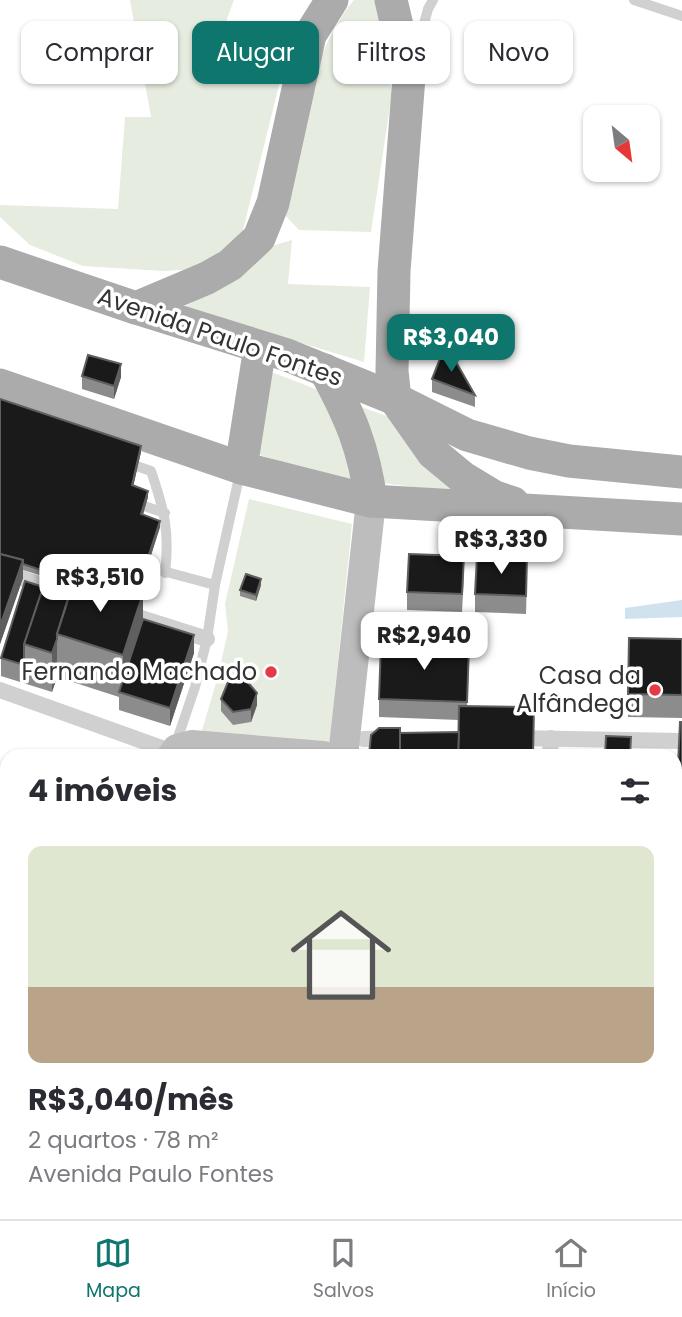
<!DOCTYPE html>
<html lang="pt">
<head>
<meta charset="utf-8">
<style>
	:root { --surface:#fff; --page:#f7f7f7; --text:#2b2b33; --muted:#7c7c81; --line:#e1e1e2; --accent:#0f766e }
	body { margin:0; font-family:Poppins,sans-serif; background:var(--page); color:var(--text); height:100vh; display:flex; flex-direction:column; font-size:26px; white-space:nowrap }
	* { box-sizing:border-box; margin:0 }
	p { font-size:23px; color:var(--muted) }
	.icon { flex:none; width:38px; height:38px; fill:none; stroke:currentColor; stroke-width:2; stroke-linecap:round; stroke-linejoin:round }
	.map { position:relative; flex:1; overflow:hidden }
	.panel { position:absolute; left:0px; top:749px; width:682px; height:471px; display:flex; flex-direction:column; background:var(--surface); border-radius:21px 21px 0 0; box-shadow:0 2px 5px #0004 }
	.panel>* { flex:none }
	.hud { position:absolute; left:21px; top:21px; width:640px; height:63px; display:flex; gap:14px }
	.needle { width:46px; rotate:151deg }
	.tools { position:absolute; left:583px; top:105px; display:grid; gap:14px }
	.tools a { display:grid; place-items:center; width:77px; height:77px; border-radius:14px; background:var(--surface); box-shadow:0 2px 5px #0004; font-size:35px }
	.price { position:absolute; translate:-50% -60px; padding:0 16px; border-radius:14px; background:#fff; color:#222; font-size:23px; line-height:46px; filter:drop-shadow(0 2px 4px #0008) }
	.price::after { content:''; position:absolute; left:50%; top:42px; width:21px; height:16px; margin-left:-10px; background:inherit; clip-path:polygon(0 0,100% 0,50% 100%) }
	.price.on { background:var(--accent); color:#fff }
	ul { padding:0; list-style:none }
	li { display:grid; align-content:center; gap:14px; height:371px; padding:0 28px }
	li+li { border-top:2px solid var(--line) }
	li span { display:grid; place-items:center; height:217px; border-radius:14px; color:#555 }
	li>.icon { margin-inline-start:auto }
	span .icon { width:126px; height:126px; fill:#fffc; stroke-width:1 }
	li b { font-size:30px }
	h2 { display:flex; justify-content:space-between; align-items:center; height:84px; padding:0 28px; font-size:30px }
	.tag { padding:0 24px; border-radius:14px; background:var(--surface); box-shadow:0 2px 5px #0004; font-size:24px; line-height:63px }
	.tag.on { background:var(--accent); color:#fff }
	.tab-bar { display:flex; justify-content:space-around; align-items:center; height:98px; border-top:2px solid var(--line); background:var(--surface); font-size:19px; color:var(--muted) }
	.tab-bar a { display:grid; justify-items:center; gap:4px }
	.tab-bar .on { color:var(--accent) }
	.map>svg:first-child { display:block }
	.green { fill:#e6ecdf }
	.water { fill:#cfe2ee }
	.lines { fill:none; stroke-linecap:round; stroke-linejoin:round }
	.service { stroke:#d0d0d0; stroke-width:10 }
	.pedestrian { stroke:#d0d0d0; stroke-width:16 }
	.tertiary { stroke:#d0d0d0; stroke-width:26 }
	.secondary { stroke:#bdbdbd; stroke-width:30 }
	.primary { stroke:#ababab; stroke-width:33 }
	.wall { fill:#8c8c8c }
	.shaded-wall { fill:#5f5f5f }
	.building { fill:#1a1a1a; stroke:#5f5f5f; stroke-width:2 }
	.poi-dot { fill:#e63946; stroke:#fff; stroke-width:2.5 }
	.labels { text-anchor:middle; stroke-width:7; stroke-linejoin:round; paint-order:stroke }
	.street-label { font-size:24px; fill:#333; stroke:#fff }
	.poi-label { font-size:24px; fill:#333; stroke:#fff; text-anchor:end }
</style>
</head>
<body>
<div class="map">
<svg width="682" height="1219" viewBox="0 0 682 1219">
	<rect width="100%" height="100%" fill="#fff"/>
	<g class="green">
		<polygon points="130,0 234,0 211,62 245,80 286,57 243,230 223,257 197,269 164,271 83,266 30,245 0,217 0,205 118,209 125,117 151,117"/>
		<path d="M354,0H376L392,93L371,232L299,230L286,216C300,144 306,58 354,0Z"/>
		<polygon points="292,240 288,284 370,287 364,362 184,307 239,276 268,247"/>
		<polygon points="269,371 318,390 336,417 354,485 254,453"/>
		<polygon points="359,406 389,417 454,492 382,483"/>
		<polygon points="249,499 352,524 329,749 200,737 218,676 228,631 225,604"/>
	</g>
	<polygon class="water" points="682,600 682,617 625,619 625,608"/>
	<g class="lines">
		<g class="service">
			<polyline points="634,0 682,16"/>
			<polyline points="415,57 428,9 433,0"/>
			<path d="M125,462L151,471C164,509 170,532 165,573"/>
			<polyline points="135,503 165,513"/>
			<polyline points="133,563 215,585"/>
			<polyline points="175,746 195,687 207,639 215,585 240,473"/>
		</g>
		<g class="pedestrian">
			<polyline points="0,571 61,591"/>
			<polyline points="125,613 207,639"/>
			<polyline points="0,690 173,752"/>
			<polyline points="513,738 682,741"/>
			<polyline points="363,739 393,738"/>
			<polyline points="550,756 551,738"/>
			<polyline points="676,951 682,952"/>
			<polyline points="0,975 7,978"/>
			<polyline points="521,1219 522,1213"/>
		</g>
		<polyline class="tertiary" points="221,1213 315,1219"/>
		<g class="secondary">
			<polyline points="172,756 177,749 192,745 323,756"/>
			<polyline points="343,756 371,501"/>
			<polyline points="22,1219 22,1213"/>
			<polyline points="311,1219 312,1213"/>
		</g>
		<g class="primary">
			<polyline points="391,0 409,77 394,271 392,371 395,399 433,453 462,477 495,497 513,503"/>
			<polyline points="0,262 136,308 287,355 395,399 467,435 529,453 569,461 682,472"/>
			<polyline points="136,308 207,278 230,265 259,238 273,203 310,35 332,0"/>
			<path d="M325,370C350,416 364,448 371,501"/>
			<polyline points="0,385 241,468 371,501 682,519"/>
			<polyline points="241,468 260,347"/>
		</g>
	</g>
	<g class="wall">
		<polygon points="82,376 121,377 114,399 82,389"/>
		<polygon points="432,379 475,395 475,407 432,392"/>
		<polygon points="0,399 141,452 133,486 148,497 143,515 160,527 139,592 143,619 194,653 170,726 119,710 119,697 57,677 52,692 1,676 1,658 43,587 46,577 23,570 23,578 0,644"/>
		<polygon points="464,574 462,612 407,610 407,592"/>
		<polygon points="527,576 526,614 475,612 475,594"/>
		<polygon points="261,585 256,601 240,596 240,590"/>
		<polygon points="682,639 682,718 628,717 628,694"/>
		<polygon points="469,664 467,706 534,707 534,756 369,756 371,735 400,733 459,732 459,720 379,717 379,699"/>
		<polygon points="221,699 257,705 251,722 233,725 221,711"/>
		<polygon points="682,722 682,830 676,830 676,807"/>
		<polygon points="676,850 682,851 682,930 676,930"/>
		<polygon points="0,911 7,914 7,968 0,965"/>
		<polygon points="0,978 7,981 7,1091 0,1088"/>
		<polygon points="676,995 682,995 682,1027 679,1027 676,1074"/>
		<polygon points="682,1057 682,1156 679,1155 677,1180 682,1181 682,1219 624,1219 624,1213 676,1213 676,1121 680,1122"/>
		<polygon points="0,1095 7,1097 7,1213 0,1219"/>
		<polygon points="532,1213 621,1213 620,1219 531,1219"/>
	</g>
	<g class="shaded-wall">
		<polygon points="121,364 121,377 114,399 114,386"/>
		<polygon points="141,446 141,452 132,492 132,485"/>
		<polygon points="148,491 148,497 141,521 141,514"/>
		<polygon points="160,521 160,527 135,606 135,599"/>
		<polygon points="23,560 23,578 0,644 0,626"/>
		<polygon points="261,579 261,585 256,601 256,595"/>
		<polygon points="143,593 143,637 123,693 123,655"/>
		<polygon points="194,635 194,653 170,726 170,708"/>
		<polygon points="57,639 57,677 52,692 52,653"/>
		<polygon points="257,693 257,705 251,722 251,709"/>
		<polygon points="7,802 7,820 0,839 0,821"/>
		<polygon points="678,1136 678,1159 676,1193 676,1170"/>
	</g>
	<g class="building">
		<polygon points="443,351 452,355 475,395 432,379"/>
		<polygon points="88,355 121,364 114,386 82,376"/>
		<polygon points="0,399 141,446 132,485 148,491 141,514 160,521 137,591 77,572 75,576 49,568 47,572 23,564 23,560 0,554"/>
		<polygon points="0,554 23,560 0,626"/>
		<polygon points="409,554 464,556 462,594 407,592"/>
		<polygon points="477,556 527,558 526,596 475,594"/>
		<polygon points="49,568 75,576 57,634 57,639 52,653 24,644"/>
		<polygon points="77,572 143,593 123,655 57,634"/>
		<polygon points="246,574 261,579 256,595 240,590"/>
		<polygon points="25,581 43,587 24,644 24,665 1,658"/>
		<polygon points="143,619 194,635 170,708 119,692"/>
		<polygon points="629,638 682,639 682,695 628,694"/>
		<polygon points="381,643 469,646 467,702 379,699"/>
		<polygon points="245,679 257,693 251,709 233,712 221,699 228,682"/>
		<polygon points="459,706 534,707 533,756 458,756"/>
		<polygon points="680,722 682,722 682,807 676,807"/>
		<polygon points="379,728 400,728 400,755 369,755 371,735"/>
		<polygon points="459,732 458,756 400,756 400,733"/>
		<polygon points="606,736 631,737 630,756 605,756"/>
		<polygon points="0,789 7,792 7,802 0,821"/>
		<polygon points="676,850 682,851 682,907 676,907"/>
		<polygon points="0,911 7,914 7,944 0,942"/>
		<polygon points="0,978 7,981 7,1011 0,1009"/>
		<polygon points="676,995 682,996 682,1015 679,1015 677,1045 677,1040 676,1040"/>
		<polygon points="0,1029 7,1031 7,1073 0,1070"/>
		<polygon points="682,1079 682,1109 680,1108"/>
		<polygon points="0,1095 7,1097 7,1142 0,1142"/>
		<polygon points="676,1121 682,1122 682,1138 679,1137 678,1141 678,1136 676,1136"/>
		<polygon points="676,1136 678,1136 676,1170"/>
		<rect x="0" y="1149" width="7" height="22"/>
		<rect x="0" y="1171" width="7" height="36"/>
		<polygon points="676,1180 682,1181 682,1214 672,1213 676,1213"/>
		<polygon points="0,1212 12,1213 12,1219 0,1219"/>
		<polygon points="345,1213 370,1213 464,1219 345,1219"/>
		<polygon points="532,1213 571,1213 609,1215 608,1219 531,1219"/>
	</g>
	<g class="poi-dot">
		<circle cx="271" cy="672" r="7"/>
		<circle cx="655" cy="690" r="7"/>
	</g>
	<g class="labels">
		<g class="street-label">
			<text transform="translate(220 337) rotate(19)" y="8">Avenida Paulo Fontes</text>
		</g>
		<g class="poi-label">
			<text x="257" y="680">Fernando Machado</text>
			<text x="641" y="684">Casa da<tspan x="641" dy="28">Alfândega</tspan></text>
		</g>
	</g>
</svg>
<div class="tools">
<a><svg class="needle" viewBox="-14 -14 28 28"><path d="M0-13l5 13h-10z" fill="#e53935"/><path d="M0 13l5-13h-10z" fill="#7c7c81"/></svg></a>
</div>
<b class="price on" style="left:451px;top:374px">R$3,040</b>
<b class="price" style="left:501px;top:576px">R$3,330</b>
<b class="price" style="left:100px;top:614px">R$3,510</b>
<b class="price" style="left:424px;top:672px">R$2,940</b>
<div class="hud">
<a class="tag">Comprar</a>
<a class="tag on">Alugar</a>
<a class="tag">Filtros</a>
<a class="tag">Novo</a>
</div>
<section class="panel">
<h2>4 imóveis<svg class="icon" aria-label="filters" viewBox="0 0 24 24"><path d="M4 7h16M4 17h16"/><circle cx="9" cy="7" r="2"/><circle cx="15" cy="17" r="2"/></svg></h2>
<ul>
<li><span style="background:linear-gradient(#dfe7d0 65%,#b9a48a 0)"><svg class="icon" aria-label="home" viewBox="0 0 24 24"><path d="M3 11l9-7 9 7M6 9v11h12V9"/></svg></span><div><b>R$3,040/mês</b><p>2 quartos · 78 m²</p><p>Avenida Paulo Fontes</p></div></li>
</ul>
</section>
</div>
<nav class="tab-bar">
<a class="on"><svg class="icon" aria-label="map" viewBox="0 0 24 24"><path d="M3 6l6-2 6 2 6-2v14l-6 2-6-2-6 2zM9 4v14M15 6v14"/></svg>Mapa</a>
<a><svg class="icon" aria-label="saved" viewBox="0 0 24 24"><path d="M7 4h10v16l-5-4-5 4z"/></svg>Salvos</a>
<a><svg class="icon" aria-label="home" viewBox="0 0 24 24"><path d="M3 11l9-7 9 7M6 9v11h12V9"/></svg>Início</a>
</nav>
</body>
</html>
